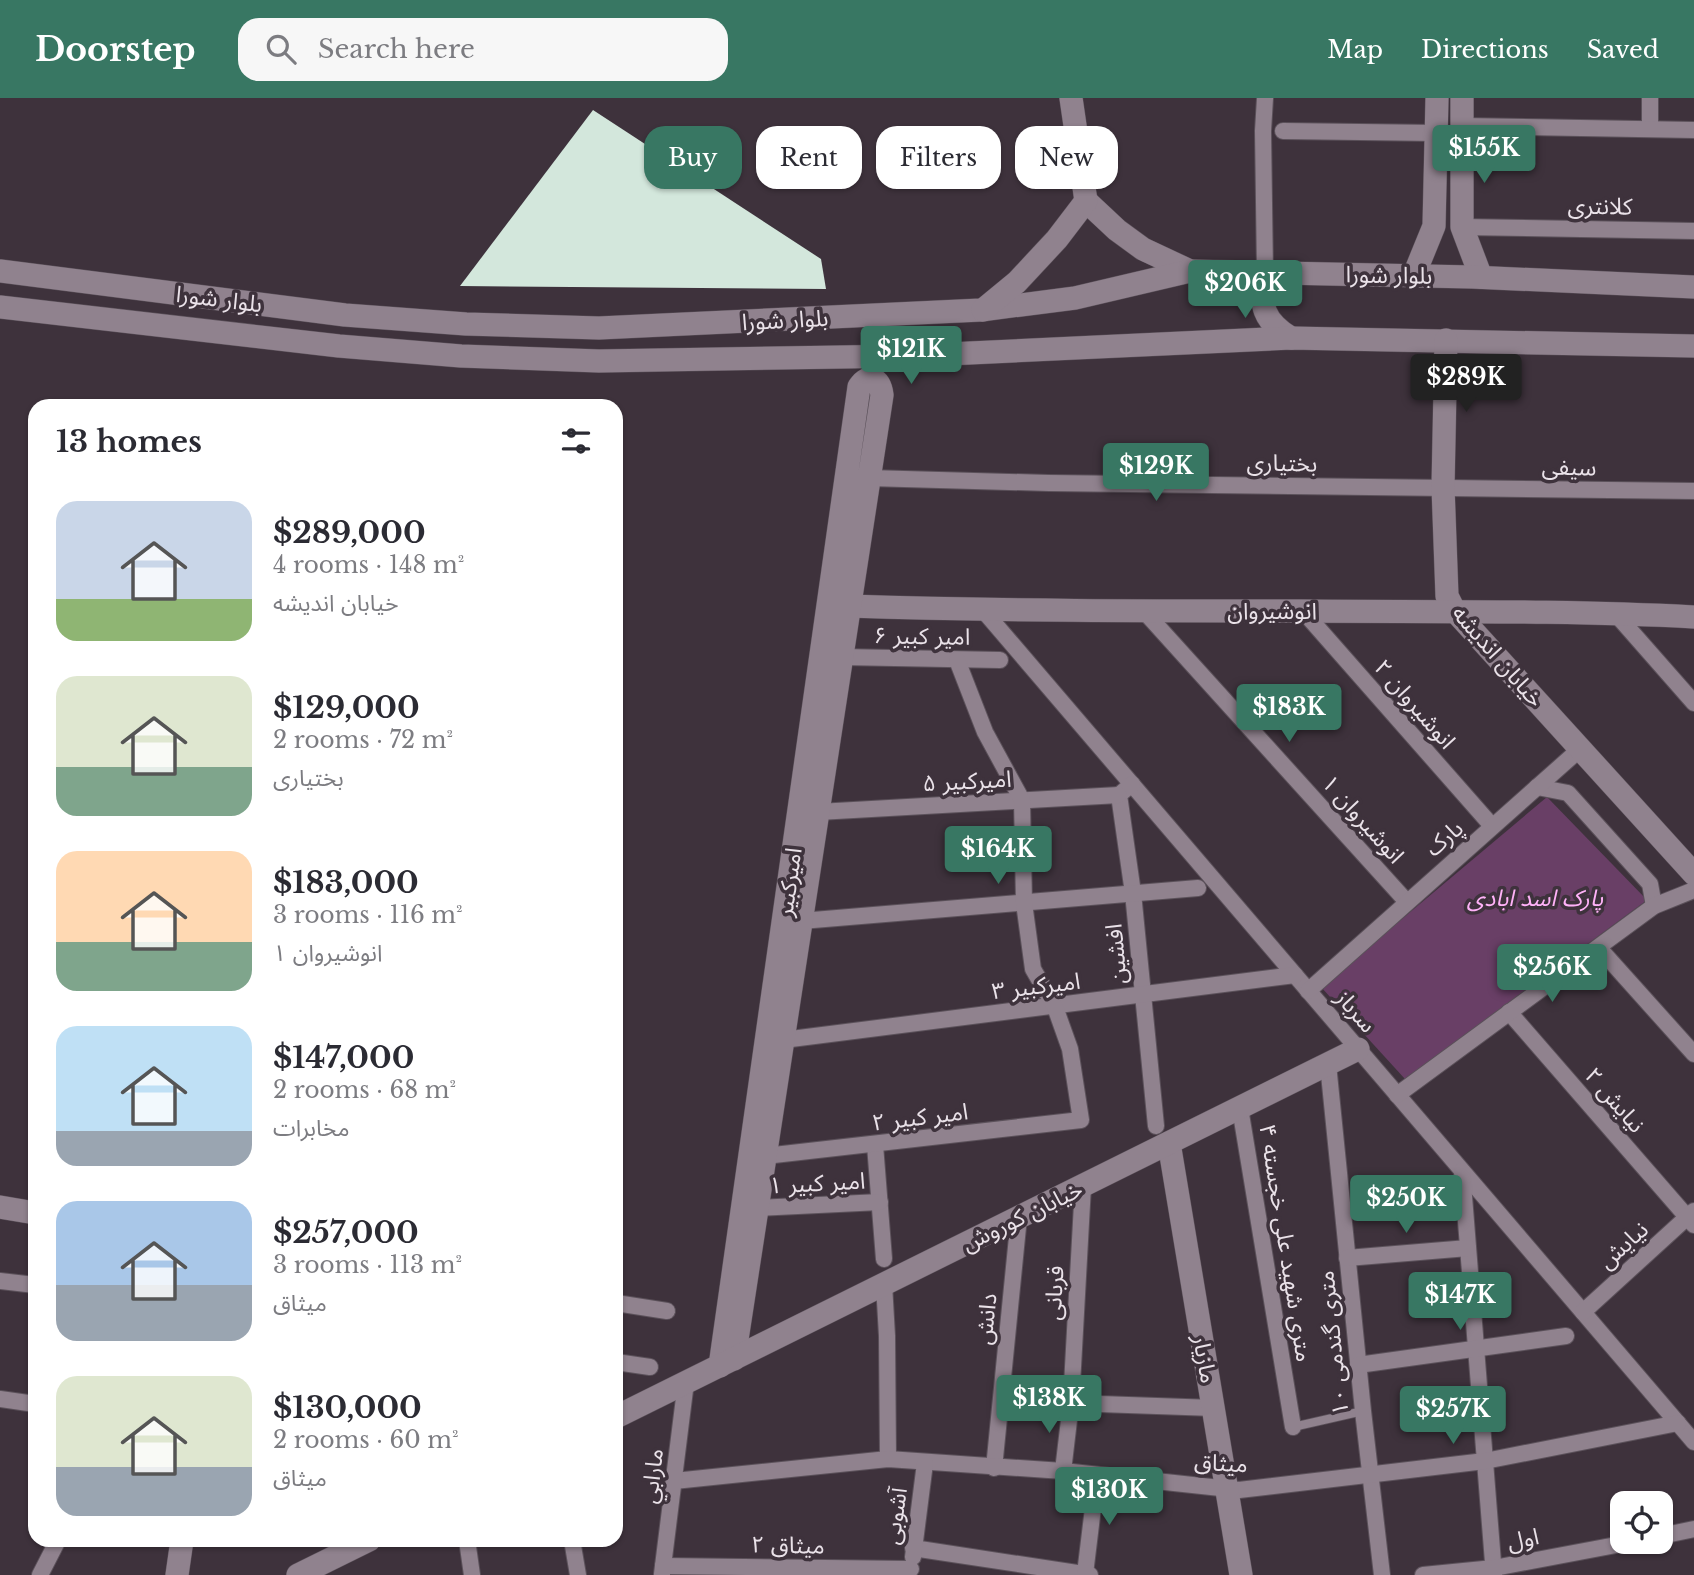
<!DOCTYPE html>
<html lang="en">
<head>
<meta charset="utf-8">
<style>
	:root { --surface:#fff; --page:#f7f7f7; --text:#2b2b33; --muted:#7c7c81; --accent:#387763 }
	body { margin:0; font-family:"Libre Baskerville","Noto Sans Arabic",serif; background:var(--page); color:var(--text); height:100vh; display:flex; flex-direction:column; font-size:26px; white-space:nowrap }
	* { box-sizing:border-box; margin:0 }
	p { font-size:23px; color:var(--muted) }
	.icon { flex:none; width:38px; height:38px; fill:none; stroke:currentColor; stroke-width:2; stroke-linecap:round; stroke-linejoin:round }
	.map { position:relative; flex:1; overflow:hidden }
	.details { position:absolute; left:28px; top:301px; width:595px; height:1148px; display:flex; flex-direction:column; background:var(--surface); border-radius:21px; box-shadow:0 2px 5px #0004 }
	.details>* { flex:none }
	.guide { position:absolute; left:644px; top:28px; width:665px; height:63px; display:flex; gap:14px }
	.fabs { position:absolute; left:1610px; top:1393px; display:grid; gap:14px }
	.fabs a { display:grid; place-items:center; width:63px; height:63px; border-radius:14px; background:var(--surface); box-shadow:0 2px 5px #0004; font-size:35px }
	.price { position:absolute; translate:-50% -60px; padding:0 16px; border-radius:7px; background:var(--accent); color:#fff; font-size:23px; line-height:46px; filter:drop-shadow(0 2px 4px #0008) }
	.price::after { content:''; position:absolute; left:50%; top:42px; width:21px; height:16px; margin-left:-10px; background:inherit; clip-path:polygon(0 0,100% 0,50% 100%) }
	.price.on { background:#222; color:#fff }
	ul { padding:0; list-style:none }
	li { display:flex; align-items:center; gap:21px; height:175px; padding:0 28px }
	li span { display:grid; place-items:center; flex:none; width:196px; height:140px; border-radius:21px; color:#555 }
	li>.icon { margin-inline-start:auto }
	span .icon { width:84px; height:84px; fill:#fffc; stroke-width:1 }
	li b { font-size:30px }
	h2 { display:flex; justify-content:space-between; align-items:center; height:84px; padding:0 28px; font-size:30px }
	.tag { padding:0 24px; border-radius:21px; background:var(--surface); box-shadow:0 2px 5px #0004; font-size:24px; line-height:63px }
	.tag.on { background:var(--accent); color:#fff }
	header { display:flex; align-items:center; gap:42px; box-sizing:border-box; height:98px; padding:0 35px; background:var(--accent); color:#fff }
	header strong { font-size:33px }
	nav { display:flex; gap:38px; margin-inline-start:auto; font-size:24px }
	.search { width:490px; height:63px; background:var(--page); display:flex; align-items:center; gap:18px; box-sizing:border-box; padding:0 24px; border-radius:21px; color:var(--muted); font-size:26px }
	.map>svg:first-child { display:block }
	.green { fill:#693f66 }
	.building { fill:#d3e7dc }
	.lines { fill:none; stroke-linecap:round; stroke-linejoin:round }
	.lane-casing { stroke:#5b515a; stroke-width:10 }
	.street-casing { stroke:#5b515a; stroke-width:18 }
	.secondary-casing { stroke:#5b515a; stroke-width:24 }
	.lane { stroke:#90828e; stroke-width:8 }
	.street { stroke:#90828e; stroke-width:16 }
	.secondary { stroke:#90828e; stroke-width:23 }
	.labels { text-anchor:middle; stroke-width:7; stroke-linejoin:round; paint-order:stroke }
	.street-label { font-size:23px; fill:#eae2e9; stroke:#3e323c }
	.park-label { font-size:23px; font-style:italic; fill:#ffb2f8; stroke:#3e323c }
</style>
</head>
<body>
<header>
<strong>Doorstep</strong>
<div class="search"><svg class="icon" aria-label="search" viewBox="0 0 24 24"><circle cx="10" cy="10" r="6"/><path d="M15 15l6 6"/></svg>Search here</div>
<nav><a>Map</a><a>Directions</a><a>Saved</a></nav>
</header>
<div class="map">
<svg width="1694" height="1477" viewBox="0 0 1694 1477">
	<rect width="100%" height="100%" fill="#3e323c"/>
	<polygon class="green" points="1547,699 1647,802 1405,981 1321,889"/>
	<polygon class="building" points="593,12 821,161 826,191 460,188"/>
	<g class="lines">
		<defs>
			<polyline id="lane" points="1293,1329 1363,1313"/>
			<g id="street">
				<polyline points="1650,0 1650,31"/>
				<polyline points="1462,28 1694,32"/>
				<polyline points="1283,33 1436,35"/>
				<polyline points="1462,129 1694,133"/>
				<polyline points="1265,175 1263,33 1265,0"/>
				<polyline points="869,380 1049,385 1694,393"/>
				<polyline points="983,512 1694,1344"/>
				<polyline points="1143,512 1407,804"/>
				<polyline points="1303,513 1492,728"/>
				<polyline points="1615,515 1694,605"/>
				<polyline points="842,559 1000,562"/>
				<polyline points="1132,686 1119,697 1133,795 1156,1028"/>
				<polyline points="1537,689 1568,695 1650,786 1654,808"/>
				<polyline points="818,714 1119,697"/>
				<polyline points="801,823 1198,790"/>
				<polyline points="1599,850 1694,956"/>
				<polyline points="1308,893 1580,651"/>
				<polyline points="1509,914 1694,1127"/>
				<polyline points="783,942 1295,877"/>
				<polyline points="1328,966 1363,1313 1382,1477"/>
				<polyline points="1397,997 1654,808 1694,792"/>
				<polyline points="1240,1010 1293,1329"/>
				<polyline points="875,1047 884,1161"/>
				<polyline points="765,1058 1081,1022 1070,951 1055,909 1033,871 1024,805 1022,702 985,634 957,562"/>
				<polyline points="1462,1073 1494,1477"/>
				<polyline points="1083,1088 1071,1305 1214,1310"/>
				<polyline points="757,1110 880,1104"/>
				<polyline points="1347,1160 1468,1150"/>
				<polyline points="0,1183 35,1187"/>
				<polyline points="884,1186 887,1238 888,1361"/>
				<polyline points="616,1205 667,1213"/>
				<polyline points="1583,1214 1694,1113"/>
				<polyline points="616,1264 650,1269"/>
				<polyline points="1358,1267 1566,1238"/>
				<polyline points="0,1301 35,1306"/>
				<polyline points="994,1370 1019,1119"/>
				<polyline points="1063,1373 1071,1305"/>
				<polyline points="674,1383 888,1361 1063,1373 1239,1392 1485,1363 1678,1325"/>
				<polyline points="1661,1438 1694,1431"/>
				<polyline points="467,1442 472,1477"/>
				<polyline points="572,1442 578,1477"/>
				<polyline points="913,1450 1090,1477"/>
				<polyline points="913,1459 925,1365"/>
				<polyline points="663,1468 911,1471"/>
				<polyline points="662,1476 686,1284"/>
				<polyline points="1085,1476 1097,1377"/>
				<polyline points="40,1477 58,1442"/>
				<polyline points="1423,1477 1494,1470 1632,1444"/>
			</g>
			<g id="secondary">
				<polyline points="1071,0 1086,103"/>
				<polyline points="1462,0 1462,129 1481,179"/>
				<polyline points="1086,103 1117,132 1143,151 1190,173"/>
				<polyline points="0,173 345,217 466,226 599,230 981,212 1075,200 1190,173 1472,179 1694,189"/>
				<path d="M1265,175C1259,207 1263,223 1291,240"/>
				<polyline points="1414,177 1434,128 1437,0"/>
				<polyline points="0,209 339,248 461,258 599,263 905,258 1291,240 1694,248"/>
				<polyline points="983,212 1017,184 1057,141 1086,103"/>
				<polyline points="1446,242 1443,389 1447,498 1454,512 1694,776"/>
				<path d="M849,508C1000,513 1150,513 1301,513C1432,514 1563,512 1694,519"/>
				<polyline points="1169,1045 1241,1477"/>
				<polyline points="0,1109 35,1115"/>
				<path d="M720,1268L859,289C869,274 880,281 882,297L734,1261"/>
				<polyline points="616,1319 1358,951"/>
				<polyline points="177,1477 182,1442"/>
				<polyline points="298,1477 369,1442"/>
			</g>
		</defs>
		<use href="#lane" class="lane-casing"/>
		<use href="#street" class="street-casing"/>
		<use href="#secondary" class="secondary-casing"/>
		<use href="#lane" class="lane"/>
		<use href="#street" class="street"/>
		<use href="#secondary" class="secondary"/>
	</g>
	<g class="labels">
		<g class="street-label">
			<text transform="translate(1600 108) rotate(1)" y="8">کلانتری</text>
			<text transform="translate(1389 177) rotate(1)" y="8">بلوار شورا</text>
			<text transform="translate(219 201) rotate(7)" y="8">بلوار شورا</text>
			<text transform="translate(785 222) rotate(-3)" y="8">بلوار شورا</text>
			<text transform="translate(1282 365) rotate(1)" y="8">بختیاری</text>
			<text transform="translate(1569 369) rotate(1)" y="8">سیفی</text>
			<text x="1272" y="521">انوشیروان</text>
			<text transform="translate(922 538) rotate(1)" y="8">امیر کبیر ۶</text>
			<text transform="translate(1498 558) rotate(49)" y="8">خیابان اندیشه</text>
			<text transform="translate(1415 606) rotate(49)" y="8">انوشیروان ۲</text>
			<text transform="translate(967 683) rotate(-3)" y="8">امیرکبیر ۵</text>
			<text transform="translate(1363 721) rotate(48)" y="8">انوشیروان ۱</text>
			<text transform="translate(1444 740) rotate(-41)" y="8">پارک</text>
			<text transform="translate(789 784) rotate(-82)" y="8">امیرکبیر</text>
			<text transform="translate(1116 856) rotate(-95)" y="8">افشین</text>
			<text transform="translate(1036 888) rotate(-7)" y="8">امیرکبیر ۳</text>
			<text transform="translate(1356 913) rotate(49)" y="8">سرباز</text>
			<text transform="translate(1615 1002) rotate(49)" y="8">نیایش ۲</text>
			<text transform="translate(920 1019) rotate(-7)" y="8">امیر کبیر ۲</text>
			<text transform="translate(817 1085) rotate(-3)" y="8">امیر کبیر ۱</text>
			<text transform="translate(1022 1118) rotate(-26)" y="8">خیابان کوروش</text>
			<text transform="translate(1286 1145) rotate(81)" y="8">۴ متری شهید علی خجسته</text>
			<text transform="translate(1623 1147) rotate(-42)" y="8">نیایش</text>
			<text transform="translate(1054 1195) rotate(-87)" y="8">قربانی</text>
			<text transform="translate(986 1221) rotate(-84)" y="8">دانش</text>
			<text transform="translate(1333 1245) rotate(-96)" y="8">۱۰ متری گندمی</text>
			<text transform="translate(1205 1261) rotate(80)" y="8">مازیار</text>
			<text transform="translate(1221 1365) rotate(3)" y="8">میثاق</text>
			<text transform="translate(652 1378) rotate(-83)" y="8">مارابي</text>
			<text transform="translate(895 1418) rotate(-82)" y="8">آشوبی</text>
			<text transform="translate(1523 1441) rotate(-11)" y="8">اول</text>
			<text transform="translate(788 1447) rotate(1)" y="8">میثاق ۲</text>
		</g>
		<g class="park-label">
			<text x="1535" y="808">پارک اسد ابادی</text>
		</g>
	</g>
</svg>
<div class="fabs">
<a><svg class="icon" aria-label="locate" viewBox="0 0 24 24"><circle cx="12" cy="12" r="6"/><path d="M12 2v4M12 18v4M2 12h4M18 12h4"/></svg></a>
</div>
<b class="price" style="left:1484px;top:87px">$155K</b>
<b class="price" style="left:1245px;top:222px">$206K</b>
<b class="price" style="left:911px;top:288px">$121K</b>
<b class="price on" style="left:1466px;top:316px">$289K</b>
<b class="price" style="left:1156px;top:405px">$129K</b>
<b class="price" style="left:1289px;top:646px">$183K</b>
<b class="price" style="left:998px;top:788px">$164K</b>
<b class="price" style="left:1552px;top:906px">$256K</b>
<b class="price" style="left:1406px;top:1137px">$250K</b>
<b class="price" style="left:1460px;top:1234px">$147K</b>
<b class="price" style="left:1049px;top:1337px">$138K</b>
<b class="price" style="left:1453px;top:1348px">$257K</b>
<b class="price" style="left:1109px;top:1429px">$130K</b>
<div class="guide">
<a class="tag on">Buy</a>
<a class="tag">Rent</a>
<a class="tag">Filters</a>
<a class="tag">New</a>
</div>
<section class="details">
<h2>13 homes<svg class="icon" aria-label="filters" viewBox="0 0 24 24"><path d="M4 7h16M4 17h16"/><circle cx="9" cy="7" r="2"/><circle cx="15" cy="17" r="2"/></svg></h2>
<ul>
<li><span style="background:linear-gradient(#c9d6e8 70%,#8fb573 0)"><svg class="icon" aria-label="home" viewBox="0 0 24 24"><path d="M3 11l9-7 9 7M6 9v11h12V9"/></svg></span><div><b>$289,000</b><p>4 rooms · 148 m²</p><p>خیابان اندیشه</p></div></li>
<li><span style="background:linear-gradient(#dfe7d0 65%,#7fa58c 0)"><svg class="icon" aria-label="home" viewBox="0 0 24 24"><path d="M3 11l9-7 9 7M6 9v11h12V9"/></svg></span><div><b>$129,000</b><p>2 rooms · 72 m²</p><p>بختیاری</p></div></li>
<li><span style="background:linear-gradient(#ffd9b3 65%,#7fa58c 0)"><svg class="icon" aria-label="home" viewBox="0 0 24 24"><path d="M3 11l9-7 9 7M6 9v11h12V9"/></svg></span><div><b>$183,000</b><p>3 rooms · 116 m²</p><p>انوشیروان ۱</p></div></li>
<li><span style="background:linear-gradient(#bfe0f5 75%,#9aa5b1 0)"><svg class="icon" aria-label="home" viewBox="0 0 24 24"><path d="M3 11l9-7 9 7M6 9v11h12V9"/></svg></span><div><b>$147,000</b><p>2 rooms · 68 m²</p><p>مخابرات</p></div></li>
<li><span style="background:linear-gradient(#a9c7e8 60%,#9aa5b1 0)"><svg class="icon" aria-label="home" viewBox="0 0 24 24"><path d="M3 11l9-7 9 7M6 9v11h12V9"/></svg></span><div><b>$257,000</b><p>3 rooms · 113 m²</p><p>میثاق</p></div></li>
<li><span style="background:linear-gradient(#dfe7d0 65%,#9aa5b1 0)"><svg class="icon" aria-label="home" viewBox="0 0 24 24"><path d="M3 11l9-7 9 7M6 9v11h12V9"/></svg></span><div><b>$130,000</b><p>2 rooms · 60 m²</p><p>میثاق</p></div></li>
</ul>
</section>
</div>
</body>
</html>
